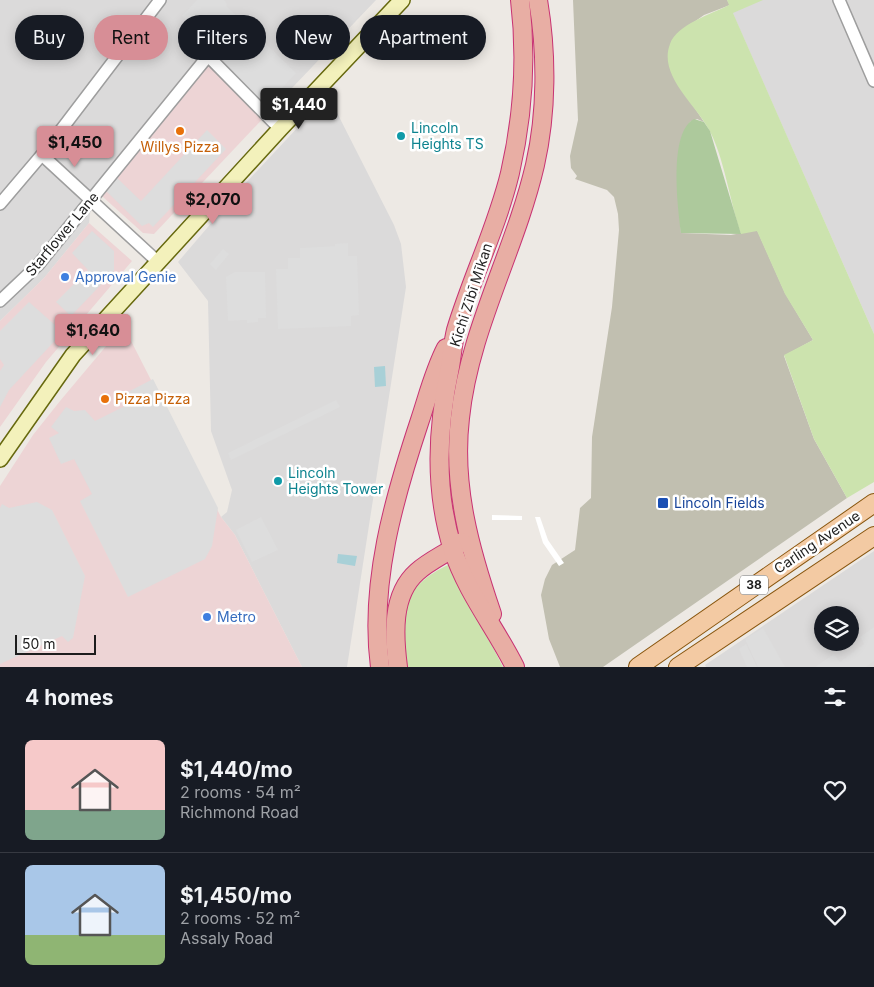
<!DOCTYPE html>
<html lang="en">
<head>
<meta charset="utf-8">
<style>
	:root { --surface:#171b24; --page:#20242c; --text:#f1f3f6; --muted:#9ea1a6; --line:#363941; --accent:#d78e96 }
	body { margin:0; font-family:Inter,sans-serif; background:var(--page); color:var(--text); height:100vh; display:flex; flex-direction:column; font-size:19px; white-space:nowrap }
	* { box-sizing:border-box; margin:0 }
	p { font-size:16px; color:var(--muted) }
	.icon { flex:none; width:28px; height:28px; fill:none; stroke:currentColor; stroke-width:2; stroke-linecap:round; stroke-linejoin:round }
	.map { position:relative; height:667px; overflow:hidden }
	.sheet { display:flex; flex-direction:column; background:var(--surface); flex:1 }
	.sheet>* { flex:none }
	.hud { position:absolute; left:15px; top:15px; width:500px; height:45px; display:flex; gap:10px }
	.buttons { position:absolute; left:814px; top:606px; display:grid; gap:10px }
	.buttons a { display:grid; place-items:center; width:45px; height:45px; border-radius:50%; background:var(--surface); box-shadow:0 2px 12px #0003; font-size:25px }
	.scale { position:absolute; left:15px; bottom:12px; width:81px; box-sizing:border-box; padding-left:5px; border:2px solid #1d1d1d; border-top:0; font-size:14px; line-height:18px; white-space:nowrap; color:#1d1d1d; -webkit-text-stroke:4px #fff; paint-order:stroke }
	.price { position:absolute; translate:-50% -42px; padding:0 11px; border-radius:5px; background:var(--accent); color:#111; font-size:16px; line-height:32px; filter:drop-shadow(0 1px 2px #0008) }
	.price::after { content:''; position:absolute; left:50%; top:30px; width:15px; height:11px; margin-left:-8px; background:inherit; clip-path:polygon(0 0,100% 0,50% 100%) }
	.price.active { background:#222; color:#fff }
	ul { padding:0; list-style:none }
	li { display:flex; align-items:center; gap:15px; height:125px; padding:0 25px }
	li+li { border-top:1px solid var(--line) }
	li span { display:grid; place-items:center; flex:none; width:140px; height:100px; border-radius:8px; color:#555 }
	li>.icon { margin-inline-start:auto }
	span .icon { width:60px; height:60px; fill:#fffc; stroke-width:1 }
	li b { font-size:21px }
	h2 { display:flex; justify-content:space-between; align-items:center; height:60px; padding:0 25px; font-size:21px }
	.pill { padding:0 18px; border-radius:22px; background:var(--surface); box-shadow:0 2px 12px #0003; font-size:18px; line-height:45px }
	.pill.active { background:var(--accent); color:#111 }
	.map>svg:first-child { display:block }
	.residential { fill:#dbdada; fill-rule:evenodd }
	.commercial { fill:#edd4d5 }
	.construction { fill:#c1bfb0 }
	.grass { fill:#cce3ae }
	.forest { fill:#adc99c }
	.parking { fill:#ddd }
	.water { fill:#a8d0d7 }
	.pier { fill:#fff }
	.lines { fill:none; stroke-linecap:round; stroke-linejoin:round }
	.minor-casing { stroke:#9e9e9e; stroke-width:14 }
	.secondary-casing { stroke:#67690e; stroke-width:18 }
	.primary-casing { stroke:#88550d; stroke-width:20 }
	.trunk-casing { stroke:#c83373; stroke-width:20 }
	.minor { stroke:#fff; stroke-width:11 }
	.secondary { stroke:#f3f1bb; stroke-width:15 }
	.primary { stroke:#f3caa3; stroke-width:18 }
	.trunk { stroke:#e8aea4; stroke-width:18 }
	.food-dot { fill:#e8710a; stroke:#fff; stroke-width:2 }
	.culture-dot { fill:#0f9aa8; stroke:#fff; stroke-width:2 }
	.shop-dot { fill:#3f7fe0; stroke:#fff; stroke-width:2 }
	.transit-dot { fill:#1a4fb4; stroke:#fff; stroke-width:2 }
	.labels { text-anchor:middle; stroke-width:5; stroke-linejoin:round; paint-order:stroke }
	.shield { fill:#fff; stroke:#616161; stroke-width:1 }
	.shield-label { font-size:12px; font-weight:bold; fill:#1d1d1d }
	.culture-label { font-size:14px; fill:#0d838f; stroke:#fff; text-anchor:start }
	.food-label { font-size:14px; fill:#c56008; stroke:#fff }
	.street-label { font-size:14px; fill:#1d1d1d; stroke:#fff }
	.shop-label { font-size:14px; fill:#366cbe; stroke:#fff; text-anchor:start }
	.transit-label { font-size:14px; fill:#164399; stroke:#fff; text-anchor:start }
</style>
</head>
<body>
<div class="map">
<svg width="874" height="667" viewBox="0 0 874 667">
	<rect width="100%" height="100%" fill="#ede9e4"/>
	<g class="residential">
		<polygon points="0,0 376,0 270,111 205,49 93,188 89,223 44,278 0,321"/>
		<polygon points="727,0 874,0 874,334 753,59"/>
		<polygon points="328,95 394,225 401,244 406,287 347,667 302,667 235,535 221,517 227,512 232,490 211,431 208,301 178,262 243,186"/>
		<path d="M874,551V667H706L705,665ZM822,615H850V642H822Z"/>
	</g>
	<g class="commercial">
		<polygon points="205,49 270,111 154,234 143,233 93,188"/>
		<polygon points="89,223 132,261 46,362 0,427 0,321 44,278"/>
		<polygon points="123,331 128,335 221,517 235,535 302,667 0,667 0,486 33,435 60,401 112,339"/>
	</g>
	<polygon class="construction" points="573,0 727,0 730,5 704,15 677,34 674,77 704,122 697,119 690,122 680,144 677,182 681,233 731,235 757,230 785,293 813,340 784,356 814,439 847,498 603,667 560,667 549,639 541,595 545,579 552,565 575,550 580,508 591,498 592,437 612,307 619,230 618,214 614,197 607,190 575,179 577,176 571,168 570,156 578,120"/>
	<g class="grass">
		<path d="M727,0H763L733,13L874,334V482L847,498L814,439L784,355L813,340L785,294L757,231L741,234C730,203 724,155 708,128C695,104 658,75 670,44C677,24 712,14 729,5Z"/>
		<path d="M450,564L503,667H405C398,616 399,588 450,564Z"/>
	</g>
	<path class="forest" d="M694,119L704,122L710,131L741,234L681,233C678,208 668,133 694,119Z"/>
	<g class="parking">
		<polygon points="197,0 224,0 227,4 226,6 296,73 266,105 223,62 226,58 182,16"/>
		<polygon points="207,130 226,149 153,227 149,223 142,226 105,190 117,178 141,201"/>
		<polygon points="92,231 114,251 114,271 71,316 56,302 88,270 72,253"/>
		<polygon points="348,243 348,256 357,256 359,315 351,316 351,326 278,329 276,269 288,269 288,258 300,258 300,248 335,246 335,244"/>
		<polygon points="223,249 229,254 216,270 210,264"/>
		<polygon points="235,272 265,272 266,318 258,318 258,322 247,323 247,320 228,321 226,277"/>
		<polygon points="29,302 63,332 9,390 0,407 0,371 4,365 0,359 0,331"/>
		<polygon points="153,379 218,508 212,546 205,559 128,597 80,501 92,494 74,459 61,464 49,438 59,433 51,427 66,407 74,411 85,410 95,421 131,403 126,393"/>
		<polygon points="336,400 340,407 231,460 228,453"/>
		<polygon points="37,502 52,510 85,576 73,638 68,642 62,636 0,664 0,508 2,504 9,508"/>
		<polygon points="261,517 278,550 252,562 236,530"/>
		<polygon points="874,627 874,661 866,667 815,667 834,654 840,662 864,644 860,637"/>
		<polygon points="763,628 785,667 758,667 745,639"/>
		<polygon points="746,644 757,667 747,667 739,649"/>
	</g>
	<g class="water">
		<polygon points="385,366 386,386 375,387 374,367"/>
		<polygon points="338,554 357,556 355,566 337,563"/>
	</g>
	<g class="pier">
		<polygon points="492,515 522,516 522,520 492,520"/>
		<polygon points="535,517 540,517 548,540 564,563 559,566 543,543"/>
	</g>
	<g class="lines">
		<defs>
			<g id="minor">
				<polyline points="839,0 874,81"/>
				<polyline points="42,155 158,262"/>
				<polyline points="0,204 45,151 160,0"/>
				<polyline points="0,301 38,265 208,56 280,129"/>
			</g>
			<polyline id="secondary" points="0,459 73,355 280,129 402,0"/>
			<g id="primary">
				<polyline points="638,667 874,503"/>
				<polyline points="678,667 874,536"/>
			</g>
			<g id="trunk">
				<path d="M492,614C470,550 452,486 460,418C469,330 515,251 535,165C547,112 547,53 538,0"/>
				<path d="M380,667C369,584 394,498 420,420C428,396 434,371 446,348"/>
				<path d="M398,667C394,636 391,595 417,572C430,560 448,553 462,542"/>
				<path d="M515,667C495,627 467,593 453,550C434,490 437,429 450,367C452,355 453,342 456,330C472,277 497,227 510,173C523,116 527,58 520,0"/>
			</g>
		</defs>
		<use href="#minor" class="minor-casing"/>
		<use href="#secondary" class="secondary-casing"/>
		<use href="#primary" class="primary-casing"/>
		<use href="#trunk" class="trunk-casing"/>
		<use href="#minor" class="minor"/>
		<use href="#secondary" class="secondary"/>
		<use href="#primary" class="primary"/>
		<use href="#trunk" class="trunk"/>
	</g>
	<g class="food-dot">
		<circle cx="180" cy="131" r="5"/>
		<circle cx="105" cy="399" r="5"/>
	</g>
	<g class="culture-dot">
		<circle cx="401" cy="136" r="5"/>
		<circle cx="278" cy="481" r="5"/>
	</g>
	<g class="shop-dot">
		<circle cx="65" cy="277" r="5"/>
		<circle cx="207" cy="617" r="5"/>
	</g>
	<rect class="transit-dot" x="657" y="497" width="12" height="12" rx="2.5"/>
	<g class="labels">
		<rect class="shield" x="740" y="575.5" width="28" height="19" rx="4"/>
		<g class="shield-label">
			<text x="754" y="589">38</text>
		</g>
		<g class="culture-label">
			<text x="411" y="133">Lincoln<tspan x="411" dy="16">Heights TS</tspan></text>
			<text x="288" y="478">Lincoln<tspan x="288" dy="16">Heights Tower</tspan></text>
		</g>
		<g class="food-label">
			<text x="180" y="152">Willys Pizza</text>
			<text x="115" y="404" text-anchor="start">Pizza Pizza</text>
		</g>
		<g class="street-label">
			<text transform="translate(62 234) rotate(-50)" y="5">Starflower Lane</text>
			<text transform="translate(471 295) rotate(-72)" y="5">Kichi Zībī Mīkan</text>
			<text transform="translate(817 542) rotate(-34)" y="5">Carling Avenue</text>
		</g>
		<g class="shop-label">
			<text x="75" y="282">Approval Genie</text>
			<text x="217" y="622">Metro</text>
		</g>
		<g class="transit-label">
			<text x="674" y="508">Lincoln Fields</text>
		</g>
	</g>
</svg>
<div class="buttons">
<a><svg class="icon" aria-label="layers" viewBox="0 0 24 24"><path d="M12 4l9 5-9 5-9-5zM3 14l9 5 9-5"/></svg></a>
</div>
<div class="scale">50 m</div>
<b class="price active" style="left:299px;top:130px">$1,440</b>
<b class="price" style="left:75px;top:168px">$1,450</b>
<b class="price" style="left:213px;top:225px">$2,070</b>
<b class="price" style="left:93px;top:356px">$1,640</b>
<div class="hud">
<a class="pill">Buy</a>
<a class="pill active">Rent</a>
<a class="pill">Filters</a>
<a class="pill">New</a>
<a class="pill">Apartment</a>
</div>
</div>
<section class="sheet">
<h2>4 homes<svg class="icon" aria-label="filters" viewBox="0 0 24 24"><path d="M4 7h16M4 17h16"/><circle cx="9" cy="7" r="2"/><circle cx="15" cy="17" r="2"/></svg></h2>
<ul>
<li><span style="background:linear-gradient(#f6c9c9 70%,#7fa58c 0)"><svg class="icon" aria-label="home" viewBox="0 0 24 24"><path d="M3 11l9-7 9 7M6 9v11h12V9"/></svg></span><div><b>$1,440/mo</b><p>2 rooms · 54 m²</p><p>Richmond Road</p></div><svg class="icon" aria-label="heart" viewBox="0 0 24 24"><path d="M12 20l-8-8c-3-5 5-10 8-4 3-6 11-1 8 4z"/></svg></li>
<li><span style="background:linear-gradient(#a9c7e8 70%,#8fb573 0)"><svg class="icon" aria-label="home" viewBox="0 0 24 24"><path d="M3 11l9-7 9 7M6 9v11h12V9"/></svg></span><div><b>$1,450/mo</b><p>2 rooms · 52 m²</p><p>Assaly Road</p></div><svg class="icon" aria-label="heart" viewBox="0 0 24 24"><path d="M12 20l-8-8c-3-5 5-10 8-4 3-6 11-1 8 4z"/></svg></li>
</ul>
</section>
</body>
</html>
